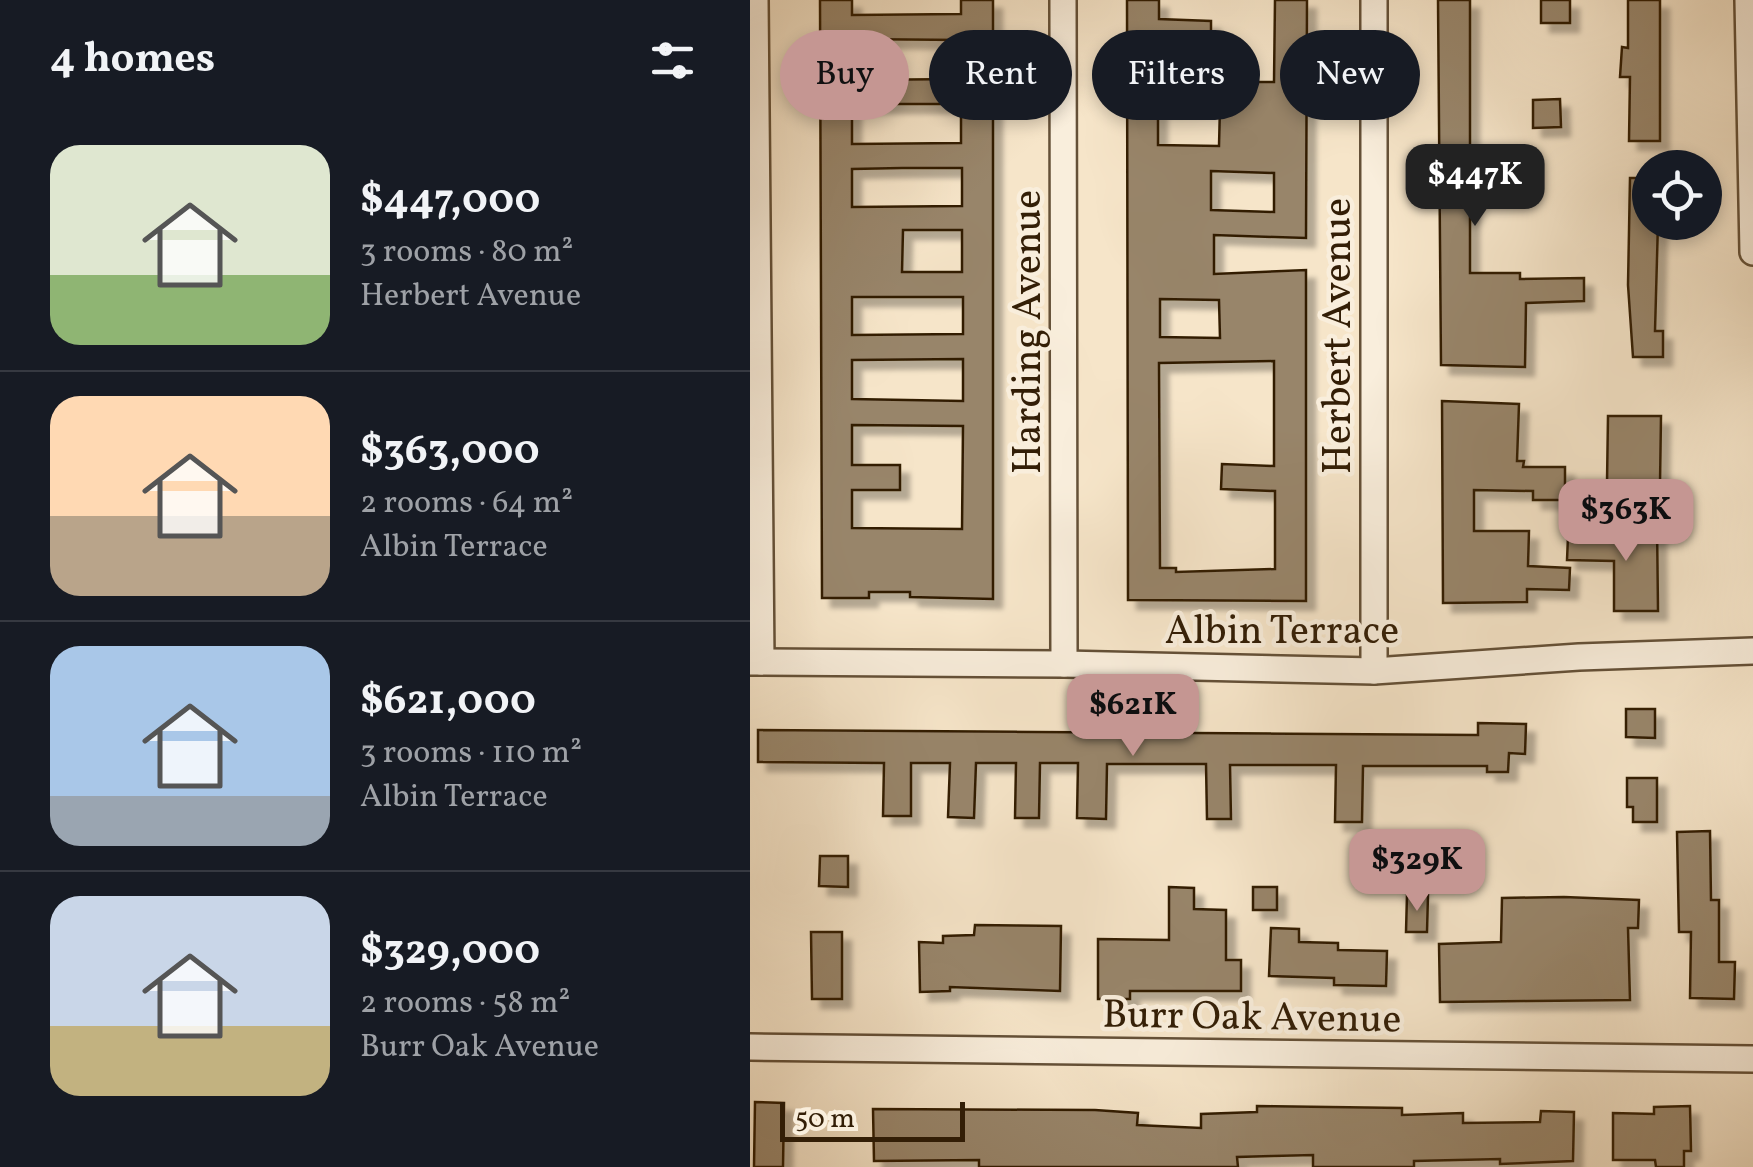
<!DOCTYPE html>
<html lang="en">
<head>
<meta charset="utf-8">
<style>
	:root { --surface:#171b24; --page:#20242c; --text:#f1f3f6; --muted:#9ea1a6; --line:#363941; --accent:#c59692 }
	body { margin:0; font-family:Vollkorn,serif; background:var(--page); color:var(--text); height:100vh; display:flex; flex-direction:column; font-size:38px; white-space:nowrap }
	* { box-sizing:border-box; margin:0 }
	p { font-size:32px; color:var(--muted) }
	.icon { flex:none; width:55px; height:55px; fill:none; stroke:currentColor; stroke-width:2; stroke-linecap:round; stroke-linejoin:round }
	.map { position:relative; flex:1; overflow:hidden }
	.side { display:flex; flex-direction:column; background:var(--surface); width:750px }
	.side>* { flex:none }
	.banner { position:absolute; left:30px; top:30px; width:822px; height:90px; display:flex; gap:20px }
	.fabs { position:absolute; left:882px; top:150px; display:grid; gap:20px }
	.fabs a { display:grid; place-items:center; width:90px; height:90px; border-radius:50%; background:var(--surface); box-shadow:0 5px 15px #0003; font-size:50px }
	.scale { position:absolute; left:30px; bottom:25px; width:185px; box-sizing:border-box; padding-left:10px; border:5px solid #331e06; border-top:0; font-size:28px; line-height:35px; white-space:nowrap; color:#331e06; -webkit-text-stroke:8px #f9eedc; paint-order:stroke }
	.price { position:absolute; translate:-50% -85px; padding:0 22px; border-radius:20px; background:var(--accent); color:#111; font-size:32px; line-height:65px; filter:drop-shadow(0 2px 5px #0008) }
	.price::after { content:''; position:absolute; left:50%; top:60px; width:30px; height:22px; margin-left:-15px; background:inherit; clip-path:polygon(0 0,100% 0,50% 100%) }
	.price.active { background:#222; color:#fff }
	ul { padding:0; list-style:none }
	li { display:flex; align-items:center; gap:30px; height:250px; padding:0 50px }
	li+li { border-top:2px solid var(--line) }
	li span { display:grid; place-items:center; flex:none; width:280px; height:200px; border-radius:30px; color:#555 }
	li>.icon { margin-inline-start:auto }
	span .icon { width:120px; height:120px; fill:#fffc; stroke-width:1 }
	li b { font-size:42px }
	h2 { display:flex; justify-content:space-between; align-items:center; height:120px; padding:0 50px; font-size:42px }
	.chip { padding:0 35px; border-radius:45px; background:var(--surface); box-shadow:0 5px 15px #0003; font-size:35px; line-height:90px }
	.chip.active { background:var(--accent); color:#111 }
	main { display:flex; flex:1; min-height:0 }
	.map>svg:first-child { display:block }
	.building { fill:#98856b; stroke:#331e06; stroke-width:2.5; fill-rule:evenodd; filter:url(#shadow) }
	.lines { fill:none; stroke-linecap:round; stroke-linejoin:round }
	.street-casing { stroke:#645037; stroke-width:30 }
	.street { stroke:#f9eedc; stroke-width:25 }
	.labels { text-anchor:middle; stroke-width:9; stroke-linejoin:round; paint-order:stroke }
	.street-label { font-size:40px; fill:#331e06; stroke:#f9eedc }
</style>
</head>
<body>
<main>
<section class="side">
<h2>4 homes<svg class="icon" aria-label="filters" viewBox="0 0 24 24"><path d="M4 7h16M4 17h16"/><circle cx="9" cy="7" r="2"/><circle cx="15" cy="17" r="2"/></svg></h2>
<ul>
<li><span style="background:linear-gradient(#dfe7d0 65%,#8fb573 0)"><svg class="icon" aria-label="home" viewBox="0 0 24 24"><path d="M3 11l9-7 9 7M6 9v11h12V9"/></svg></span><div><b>$447,000</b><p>3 rooms · 80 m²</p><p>Herbert Avenue</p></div></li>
<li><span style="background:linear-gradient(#ffd9b3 60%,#b9a48a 0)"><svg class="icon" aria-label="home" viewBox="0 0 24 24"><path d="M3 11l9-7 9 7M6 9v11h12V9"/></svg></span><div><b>$363,000</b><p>2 rooms · 64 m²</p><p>Albin Terrace</p></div></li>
<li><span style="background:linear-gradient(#a9c7e8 75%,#9aa5b1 0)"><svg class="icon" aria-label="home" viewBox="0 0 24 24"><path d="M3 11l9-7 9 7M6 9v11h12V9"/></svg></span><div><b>$621,000</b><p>3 rooms · 110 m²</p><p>Albin Terrace</p></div></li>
<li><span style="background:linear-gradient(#c9d6e8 65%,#c2b280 0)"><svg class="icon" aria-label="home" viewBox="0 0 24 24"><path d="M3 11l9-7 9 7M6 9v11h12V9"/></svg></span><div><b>$329,000</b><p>2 rooms · 58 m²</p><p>Burr Oak Avenue</p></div></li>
</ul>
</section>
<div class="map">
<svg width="1003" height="1167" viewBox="0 0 1003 1167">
	<defs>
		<filter id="shadow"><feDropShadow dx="9" dy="9" stdDeviation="2.5" flood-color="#0004"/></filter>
	</defs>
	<rect width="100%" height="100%" fill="#f6e5c9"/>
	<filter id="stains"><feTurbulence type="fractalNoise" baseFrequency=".002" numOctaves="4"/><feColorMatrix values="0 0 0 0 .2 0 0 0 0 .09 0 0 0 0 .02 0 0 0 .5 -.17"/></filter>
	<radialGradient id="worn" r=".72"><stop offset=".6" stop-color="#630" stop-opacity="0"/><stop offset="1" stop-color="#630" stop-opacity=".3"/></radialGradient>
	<g class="building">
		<path d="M70,0H102V15L211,14V0H243V599L160,597V592H119V598H72ZM102,39L211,40V79L102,80ZM102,104H211V143L102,144ZM152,168H212V206L102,207V169ZM153,230H212V272H152ZM102,297H213V334L102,335ZM213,359V401L102,399V360ZM102,425L213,426L212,529L102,528V490H150V465H102Z"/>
		<path d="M377,0H409V19L461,21V82H524L525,0H557L556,238L464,235V274L556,270V601L378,600ZM470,106L469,146L408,145V107ZM461,171L524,173V212L461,210ZM410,299L469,300L470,338L410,337ZM524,361V466L472,464L471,489L525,491V569L426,572V568H410L409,363Z"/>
		<polygon points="688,0 720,0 720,273 770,273 770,279 834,278 834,301 776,303 775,367 691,365"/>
		<rect x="791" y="0" width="29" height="23"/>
		<polygon points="878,0 910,0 910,141 879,141 880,77 870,77 872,47 878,48"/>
		<polygon points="810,99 811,127 783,128 783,100"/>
		<polygon points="880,178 900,178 900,222 908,222 905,331 913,331 913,357 883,357 878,285"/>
		<polygon points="692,401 769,404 767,461 774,461 773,467 815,467 815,500 783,500 783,491 724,490 724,531 779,531 778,566 820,568 819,590 777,589 777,602 693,603"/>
		<polygon points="858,416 911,416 910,484 857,483"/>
		<polygon points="907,524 908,611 864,611 864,561 817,560 818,537 874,537 874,525"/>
		<polygon points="876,709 905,709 905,738 876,737"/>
		<polygon points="728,723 776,724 775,754 759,753 758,772 737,772 737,766 613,766 612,822 585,822 586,765 480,765 481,819 457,819 456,764 357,764 356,819 327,818 328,763 290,763 289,818 265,818 266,763 226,763 224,818 198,817 200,763 161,763 161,816 133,816 134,763 8,762 8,730 728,735"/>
		<polygon points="877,778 907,778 907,822 883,822 883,807 877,807"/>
		<polygon points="960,831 961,900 969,900 969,962 985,962 984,999 940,998 941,932 929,932 927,832"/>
		<polygon points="70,856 98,856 98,887 69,886"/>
		<polygon points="419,887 444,888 444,909 476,910 476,960 491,960 491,991 380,991 380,999 348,999 348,939 419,940"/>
		<rect x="503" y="887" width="24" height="23"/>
		<polygon points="657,895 678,895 677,932 656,932"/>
		<polygon points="814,897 889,900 888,928 878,928 880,1000 690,1002 689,944 751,942 752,898"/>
		<polygon points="225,925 311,926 310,991 200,987 200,991 170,992 169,942 193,943 193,936 224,935"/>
		<polygon points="521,928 549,929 549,942 588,943 588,950 637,951 636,986 584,985 584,978 519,976"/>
		<polygon points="61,932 92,932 92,999 62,999"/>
		<polygon points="5,1102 34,1103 33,1167 4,1167"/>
		<polygon points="507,1106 652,1108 652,1115 713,1113 713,1123 790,1122 791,1111 824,1112 823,1161 750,1164 750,1159 664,1161 664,1167 563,1167 563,1155 487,1157 488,1167 229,1167 229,1160 124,1161 123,1109 345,1110 388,1113 387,1125 451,1128 451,1114 507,1112"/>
		<polygon points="940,1106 941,1151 934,1151 934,1167 906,1167 905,1160 863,1160 863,1113 904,1114 904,1107"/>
	</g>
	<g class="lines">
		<defs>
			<g id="street">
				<polyline points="5,0 11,662"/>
				<polyline points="313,0 314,664"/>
				<polyline points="624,0 624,671"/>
				<polyline points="998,0 1003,252"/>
				<polyline points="0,662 314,664 624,671 829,657 1003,651"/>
				<polyline points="0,1047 1003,1059"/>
			</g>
		</defs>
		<use href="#street" class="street-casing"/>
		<use href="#street" class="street"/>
	</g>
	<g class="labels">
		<g class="street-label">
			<text transform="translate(276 332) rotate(-90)" y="14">Harding Avenue</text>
			<text transform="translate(586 336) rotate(-90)" y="14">Herbert Avenue</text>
			<text x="532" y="643">Albin Terrace</text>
			<text transform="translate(502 1015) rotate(1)" y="14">Burr Oak Avenue</text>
		</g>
	</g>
	<rect width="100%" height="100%" filter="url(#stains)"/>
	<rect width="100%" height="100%" fill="url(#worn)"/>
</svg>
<div class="fabs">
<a><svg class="icon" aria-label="locate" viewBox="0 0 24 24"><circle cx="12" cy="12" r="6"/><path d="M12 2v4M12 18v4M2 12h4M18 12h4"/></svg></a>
</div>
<div class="scale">50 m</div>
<b class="price active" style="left:725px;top:229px">$447K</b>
<b class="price" style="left:876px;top:564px">$363K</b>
<b class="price" style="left:383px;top:759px">$621K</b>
<b class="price" style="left:667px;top:914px">$329K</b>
<div class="banner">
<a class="chip active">Buy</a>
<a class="chip">Rent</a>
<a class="chip">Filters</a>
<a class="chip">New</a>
</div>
</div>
</main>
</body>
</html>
